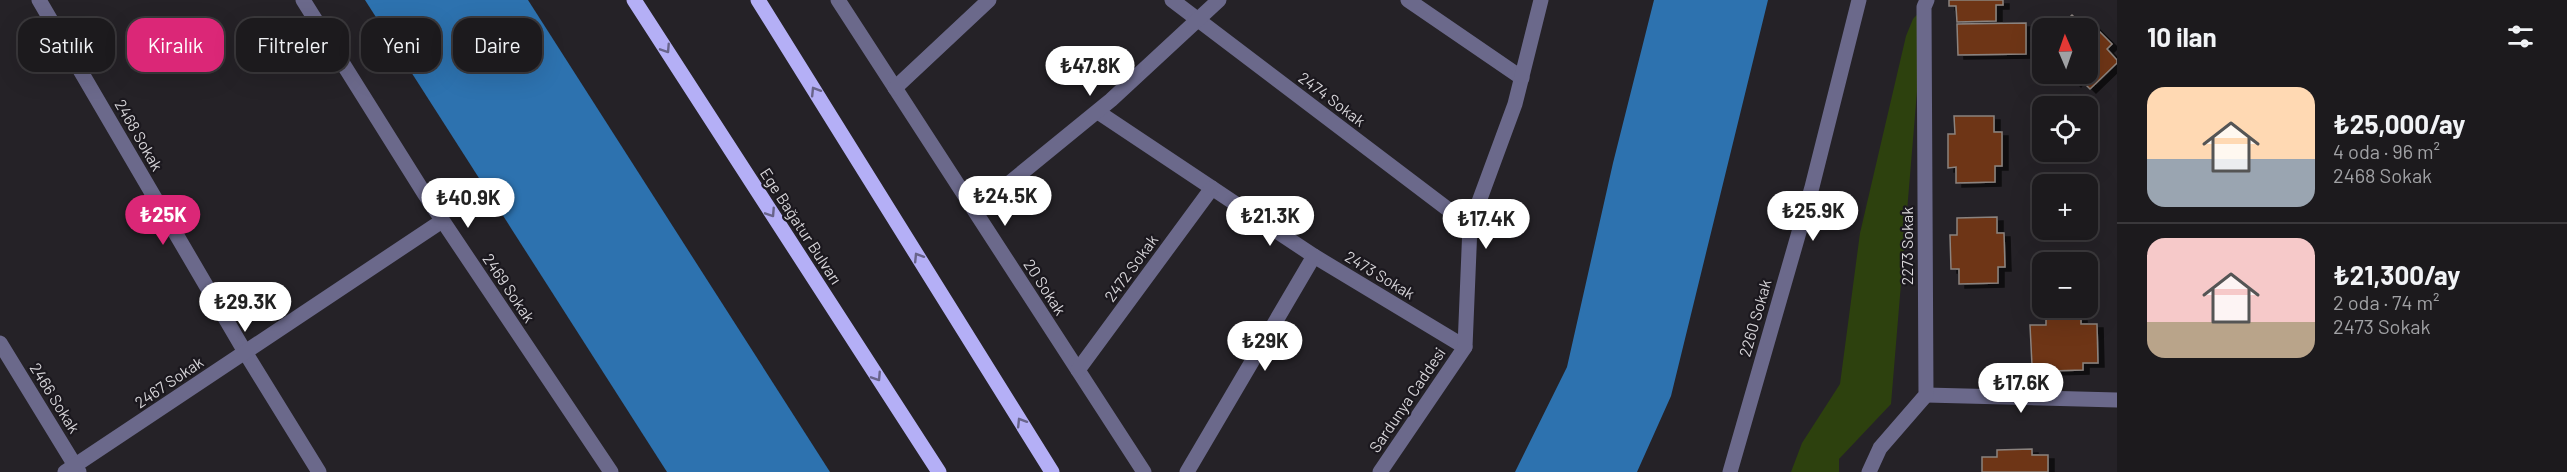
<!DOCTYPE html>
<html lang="tr">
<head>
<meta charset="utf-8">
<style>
	:root { --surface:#1c1a1d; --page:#29272a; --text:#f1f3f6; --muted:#a0a1a4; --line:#3a383b; --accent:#db2777 }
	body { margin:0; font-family:Barlow,sans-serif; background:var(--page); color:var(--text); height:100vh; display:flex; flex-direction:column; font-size:22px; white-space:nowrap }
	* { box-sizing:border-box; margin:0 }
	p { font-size:20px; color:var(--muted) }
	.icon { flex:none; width:33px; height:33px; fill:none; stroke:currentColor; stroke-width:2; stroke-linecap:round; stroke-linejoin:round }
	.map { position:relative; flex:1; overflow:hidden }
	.panel { display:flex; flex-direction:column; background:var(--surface); width:450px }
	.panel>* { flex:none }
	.banner { position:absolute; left:18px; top:18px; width:570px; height:54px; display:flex; gap:12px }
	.needle { width:39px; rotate:358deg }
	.controls { position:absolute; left:2032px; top:18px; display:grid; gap:12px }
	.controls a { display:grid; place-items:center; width:66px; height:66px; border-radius:12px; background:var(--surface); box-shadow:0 6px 24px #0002,0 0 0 2px var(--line); font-size:30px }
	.price { position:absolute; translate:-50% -51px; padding:0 14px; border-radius:21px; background:#fff; color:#222; font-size:20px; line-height:39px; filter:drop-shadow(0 2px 3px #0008) }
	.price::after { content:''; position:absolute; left:50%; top:36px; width:18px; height:14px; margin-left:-9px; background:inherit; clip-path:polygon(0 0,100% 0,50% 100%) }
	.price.selected { background:var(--accent); color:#fff }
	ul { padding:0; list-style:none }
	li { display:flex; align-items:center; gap:18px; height:150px; padding:0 30px }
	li+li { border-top:2px solid var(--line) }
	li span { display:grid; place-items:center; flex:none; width:168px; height:120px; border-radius:18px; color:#555 }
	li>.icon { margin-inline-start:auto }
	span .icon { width:72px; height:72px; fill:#fffc; stroke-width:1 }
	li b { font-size:26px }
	h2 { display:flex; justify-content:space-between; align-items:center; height:72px; padding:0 30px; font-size:26px }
	.chip { padding:0 21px; border-radius:18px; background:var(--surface); box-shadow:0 6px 24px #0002,0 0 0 2px var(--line); font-size:21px; line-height:54px }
	.chip.selected { background:var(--accent); color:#fff }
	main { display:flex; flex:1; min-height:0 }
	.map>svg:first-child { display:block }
	.green { fill:#2d410e }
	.water { fill:#2d72af }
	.building { fill:#6e3413; stroke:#8b837f; stroke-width:1.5; filter:url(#shadow) }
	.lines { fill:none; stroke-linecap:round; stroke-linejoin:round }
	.minor { stroke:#6b698b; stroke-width:15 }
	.major { stroke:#b4aff6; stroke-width:15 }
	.oneway { stroke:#68648a }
	.labels { text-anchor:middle; stroke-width:4.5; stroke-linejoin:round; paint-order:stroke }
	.street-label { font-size:16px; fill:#d6d4d8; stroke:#1b181e }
</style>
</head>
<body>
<main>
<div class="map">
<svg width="2117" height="472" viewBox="0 0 2117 472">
	<defs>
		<filter id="shadow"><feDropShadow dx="6" dy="4" stdDeviation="0" flood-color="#0009"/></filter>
	</defs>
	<rect width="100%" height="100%" fill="#252227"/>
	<polygon class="green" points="1924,7 1891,404 1839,459 1839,472 1791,472 1802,443 1840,384 1860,233 1906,36 1913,19"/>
	<g class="water">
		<polygon points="365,0 528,0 830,472 667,472"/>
		<polygon points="1654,0 1768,0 1671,396 1637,472 1515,472 1567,367 1613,163"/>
	</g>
	<g class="building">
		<polygon points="1949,0 2003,0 2003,5 1996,5 1996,21 1957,22 1956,6 1949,6"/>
		<polygon points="2072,15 2083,25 2088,20 2112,44 2107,49 2117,60 2117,63 2090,89 2079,78 2075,83 2066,74 2088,74 2088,28 2058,28"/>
		<polygon points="2026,23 2026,54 1958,55 1957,24"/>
		<polygon points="1954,116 1994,116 1994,132 2002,132 2002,166 1995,166 1995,182 1956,183 1956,167 1948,168 1948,134 1955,134"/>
		<polygon points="1997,217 1997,233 2004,233 2005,267 1998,267 1998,283 1959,284 1959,269 1951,269 1950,235 1957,235 1957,218"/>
		<polygon points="2081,317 2081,324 2097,324 2098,363 2083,363 2083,370 2049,371 2049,365 2032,365 2030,325 2046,325 2046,318"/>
		<polygon points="2032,449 2032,455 2048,455 2048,472 1982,472 1982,457 1997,457 1997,450"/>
	</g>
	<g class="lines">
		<g class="minor">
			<polyline points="39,0 245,352 319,472"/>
			<polyline points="303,0 424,193 611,472"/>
			<polyline points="838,0 1144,472"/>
			<polyline points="1172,0 1470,226"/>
			<polyline points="1408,0 1522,78"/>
			<polyline points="895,88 989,0"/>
			<polyline points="1098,112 1314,256 1465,347"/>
			<polyline points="975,211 1111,100 1219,0"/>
			<polyline points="0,343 79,472"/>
			<polyline points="1078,370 1212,188"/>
			<polyline points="1926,395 2117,400"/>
			<polyline points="65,472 442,221"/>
			<polyline points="1187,472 1314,256"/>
			<polyline points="1380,472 1465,347 1470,226 1515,104 1541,0"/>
			<polyline points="1730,472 1812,187 1859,0"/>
			<polyline points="1869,472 1880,448 1926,395 1924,7 1927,0"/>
		</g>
		<g class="major">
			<polyline points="634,0 939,472"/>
			<polyline points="758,0 1052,472"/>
		</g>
	</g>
	<defs><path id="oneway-chevron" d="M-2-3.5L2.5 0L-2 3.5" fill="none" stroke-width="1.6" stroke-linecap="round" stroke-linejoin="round" transform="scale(1.5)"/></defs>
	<g class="oneway">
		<use href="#oneway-chevron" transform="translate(666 49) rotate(57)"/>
		<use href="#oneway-chevron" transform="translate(815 91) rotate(-122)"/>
		<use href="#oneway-chevron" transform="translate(771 213) rotate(57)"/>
		<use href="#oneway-chevron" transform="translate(918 257) rotate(-122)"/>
		<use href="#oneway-chevron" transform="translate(877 377) rotate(57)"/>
		<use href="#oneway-chevron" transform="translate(1021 422) rotate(-122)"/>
	</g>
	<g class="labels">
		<g class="street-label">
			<text transform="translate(1332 99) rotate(37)" y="6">2474 Sokak</text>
			<text transform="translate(139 135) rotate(60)" y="6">2468 Sokak</text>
			<text transform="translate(801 226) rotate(57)" y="6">Ege Bağatur Bulvarı</text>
			<text transform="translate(1907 246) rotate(-90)" y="6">2273 Sokak</text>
			<text transform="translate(1131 268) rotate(-54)" y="6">2472 Sokak</text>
			<text transform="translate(1380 275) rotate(31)" y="6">2473 Sokak</text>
			<text transform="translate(1045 287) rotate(57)" y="6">20 Sokak</text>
			<text transform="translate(509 288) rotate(56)" y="6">2469 Sokak</text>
			<text transform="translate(1755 318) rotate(-74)" y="6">2260 Sokak</text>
			<text transform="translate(169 382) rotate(-34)" y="6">2467 Sokak</text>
			<text transform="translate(55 398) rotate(58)" y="6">2466 Sokak</text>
			<text transform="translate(1407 400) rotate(-56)" y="6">Sardunya Caddesi</text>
		</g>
	</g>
</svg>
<div class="controls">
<a><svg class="needle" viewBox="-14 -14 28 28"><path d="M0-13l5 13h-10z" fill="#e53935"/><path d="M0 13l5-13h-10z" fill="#a0a1a4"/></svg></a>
<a><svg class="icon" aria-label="locate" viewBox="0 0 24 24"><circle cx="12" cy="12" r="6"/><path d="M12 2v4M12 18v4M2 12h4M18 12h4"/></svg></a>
<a>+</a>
<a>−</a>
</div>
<b class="price" style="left:1090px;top:97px">₺47.8K</b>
<b class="price" style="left:1005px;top:227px">₺24.5K</b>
<b class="price" style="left:468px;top:229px">₺40.9K</b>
<b class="price" style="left:1813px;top:242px">₺25.9K</b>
<b class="price selected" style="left:163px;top:246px">₺25K</b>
<b class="price" style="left:1270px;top:247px">₺21.3K</b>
<b class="price" style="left:1486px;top:250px">₺17.4K</b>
<b class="price" style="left:245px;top:333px">₺29.3K</b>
<b class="price" style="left:1265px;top:372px">₺29K</b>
<b class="price" style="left:2021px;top:414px">₺17.6K</b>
<div class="banner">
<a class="chip">Satılık</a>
<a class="chip selected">Kiralık</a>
<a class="chip">Filtreler</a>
<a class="chip">Yeni</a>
<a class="chip">Daire</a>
</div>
</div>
<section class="panel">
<h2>10 ilan<svg class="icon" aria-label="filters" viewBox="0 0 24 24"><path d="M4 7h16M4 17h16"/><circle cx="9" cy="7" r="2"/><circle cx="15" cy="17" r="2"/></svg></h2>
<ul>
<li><span style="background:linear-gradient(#ffd9b3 60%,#9aa5b1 0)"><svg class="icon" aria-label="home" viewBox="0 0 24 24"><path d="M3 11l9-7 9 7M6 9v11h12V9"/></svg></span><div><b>₺25,000/ay</b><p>4 oda · 96 m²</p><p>2468 Sokak</p></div></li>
<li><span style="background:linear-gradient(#f6c9c9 70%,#b9a48a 0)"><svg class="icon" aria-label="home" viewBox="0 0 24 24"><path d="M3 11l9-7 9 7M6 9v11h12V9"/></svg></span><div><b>₺21,300/ay</b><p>2 oda · 74 m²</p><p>2473 Sokak</p></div></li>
</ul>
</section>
</main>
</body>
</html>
